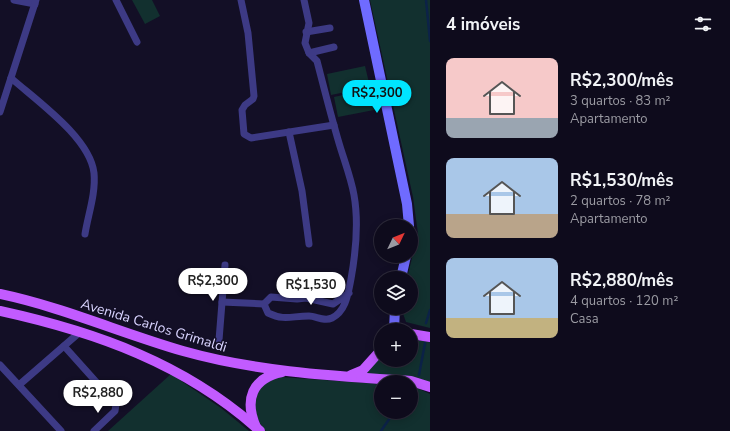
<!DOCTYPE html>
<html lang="pt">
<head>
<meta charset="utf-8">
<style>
	:root { --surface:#0e0b1c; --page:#171425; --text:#f1f3f6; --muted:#9b9ba3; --line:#2e2b3b; --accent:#00e5ff }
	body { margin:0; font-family:"Nunito Sans",sans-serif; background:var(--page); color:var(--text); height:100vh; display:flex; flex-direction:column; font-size:15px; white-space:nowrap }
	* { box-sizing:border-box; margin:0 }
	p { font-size:13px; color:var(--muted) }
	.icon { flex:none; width:22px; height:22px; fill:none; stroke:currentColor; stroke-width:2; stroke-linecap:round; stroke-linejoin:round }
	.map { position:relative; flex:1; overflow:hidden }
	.side { display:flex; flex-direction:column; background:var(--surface); width:300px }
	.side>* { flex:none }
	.needle { width:26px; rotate:47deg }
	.fabs { position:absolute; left:374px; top:219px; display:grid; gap:8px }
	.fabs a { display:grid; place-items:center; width:44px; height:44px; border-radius:50%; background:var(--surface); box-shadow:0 2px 10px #0003,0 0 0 1px var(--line); font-size:20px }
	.price { position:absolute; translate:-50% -34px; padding:0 9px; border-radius:14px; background:#fff; color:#222; font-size:13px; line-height:26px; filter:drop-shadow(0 1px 2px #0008) }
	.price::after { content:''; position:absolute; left:50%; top:24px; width:12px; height:9px; margin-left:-6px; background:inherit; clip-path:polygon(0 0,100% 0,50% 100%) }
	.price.current { background:var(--accent); color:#111 }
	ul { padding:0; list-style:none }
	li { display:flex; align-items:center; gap:12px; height:100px; padding:0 16px }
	li span { display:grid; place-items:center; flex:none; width:112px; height:80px; border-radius:8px; color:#555 }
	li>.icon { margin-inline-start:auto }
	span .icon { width:48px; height:48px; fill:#fffc; stroke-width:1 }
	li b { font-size:17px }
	h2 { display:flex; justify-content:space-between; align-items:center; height:48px; padding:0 16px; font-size:17px }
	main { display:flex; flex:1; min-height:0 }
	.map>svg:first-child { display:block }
	.green { fill:#12302f }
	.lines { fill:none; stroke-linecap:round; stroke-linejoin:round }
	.stream { stroke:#0c2248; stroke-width:2.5 }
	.street { stroke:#3d3a85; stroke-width:7 }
	.secondary { stroke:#6f6bff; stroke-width:10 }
	.primary { stroke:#c25bff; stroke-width:10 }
	.labels { text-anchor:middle; stroke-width:3; stroke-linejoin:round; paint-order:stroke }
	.street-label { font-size:14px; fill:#d9d4ff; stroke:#130f26 }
</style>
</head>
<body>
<main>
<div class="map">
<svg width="430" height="431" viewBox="0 0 430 431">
	<rect width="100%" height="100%" fill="#130f26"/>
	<g class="green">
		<polygon points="132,0 152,0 160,16 145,24"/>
		<polygon points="370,0 430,0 430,328 406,322 401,308 411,308 411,278 407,278 418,234 413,197"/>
		<polygon points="365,66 370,87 331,95 327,74"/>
		<polygon points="370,89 374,110 338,117 334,97"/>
		<polygon points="411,339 430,342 430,384 363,374 381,355 381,360 411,360"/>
		<polygon points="171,374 221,408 249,431 108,431"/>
		<path d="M280,377L381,384V412H411V385L430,394V431H266C254,419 249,395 265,383C270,380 275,379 280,377Z"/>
	</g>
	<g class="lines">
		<g class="stream">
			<polyline points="426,0 430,41"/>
			<polyline points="426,323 430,310"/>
			<polyline points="419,375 425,343"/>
			<polyline points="411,400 412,399"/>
			<polyline points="381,431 394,412"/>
		</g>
		<g class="street">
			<polyline points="14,0 35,4"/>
			<polyline points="116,0 137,42"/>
			<polyline points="241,0 248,33 254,96 253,99 245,105 242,110 244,134 251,138 334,125"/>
			<path d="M304,0L309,23L305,43L309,53L317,61C324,88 331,116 339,143C344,160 351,178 354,195C359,223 356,251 351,279C348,294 346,311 332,318C324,322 316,316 309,316C291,316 285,321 268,313L264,304L271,297L297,299L306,298L333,304L349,293"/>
			<polyline points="306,32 330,28"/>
			<polyline points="309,53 334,47"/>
			<path d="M11,78C37,101 90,138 94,173C96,193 88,215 85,234"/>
			<polyline points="0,112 36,0"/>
			<polyline points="289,132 302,191 309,244"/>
			<polyline points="222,302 264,304"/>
			<polyline points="219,340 225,265"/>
			<polyline points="64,346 116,404 115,411 94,431"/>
			<polyline points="0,365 61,431"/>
			<polyline points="19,385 80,332"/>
		</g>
		<g class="secondary">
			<polyline points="364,0 407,204 409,226"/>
			<polyline points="401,278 406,256"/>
			<polyline points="394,330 395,308"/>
		</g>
		<g class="primary">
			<path d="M0,294C62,307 121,333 183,351C257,372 335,376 411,381L430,387"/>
			<path d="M0,311C96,332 186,364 260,431"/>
			<polyline points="411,334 430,337"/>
			<polyline points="351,375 363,370 381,350"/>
			<path d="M256,427C244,400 252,378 282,372"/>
		</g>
	</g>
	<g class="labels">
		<g class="street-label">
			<text transform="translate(154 325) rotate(17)" y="5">Avenida Carlos Grimaldi</text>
		</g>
	</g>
</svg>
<div class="fabs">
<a><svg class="needle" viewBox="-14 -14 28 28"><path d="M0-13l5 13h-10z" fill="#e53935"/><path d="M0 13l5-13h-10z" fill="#9b9ba3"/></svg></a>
<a><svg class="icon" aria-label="layers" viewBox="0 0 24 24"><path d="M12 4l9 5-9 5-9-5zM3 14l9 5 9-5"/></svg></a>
<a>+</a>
<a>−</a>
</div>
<b class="price current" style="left:377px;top:114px">R$2,300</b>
<b class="price" style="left:213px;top:302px">R$2,300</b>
<b class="price" style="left:311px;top:306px">R$1,530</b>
<b class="price" style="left:98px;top:414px">R$2,880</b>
</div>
<section class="side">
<h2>4 imóveis<svg class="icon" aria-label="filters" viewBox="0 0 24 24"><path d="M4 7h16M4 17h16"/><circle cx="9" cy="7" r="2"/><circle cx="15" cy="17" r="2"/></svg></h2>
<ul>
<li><span style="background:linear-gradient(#f6c9c9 75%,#9aa5b1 0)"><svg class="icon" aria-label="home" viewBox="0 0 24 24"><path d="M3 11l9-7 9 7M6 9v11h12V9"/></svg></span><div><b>R$2,300/mês</b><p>3 quartos · 83 m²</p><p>Apartamento</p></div></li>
<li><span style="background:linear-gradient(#a9c7e8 70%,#b9a48a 0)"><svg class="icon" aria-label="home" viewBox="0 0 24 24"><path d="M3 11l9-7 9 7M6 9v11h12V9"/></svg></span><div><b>R$1,530/mês</b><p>2 quartos · 78 m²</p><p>Apartamento</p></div></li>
<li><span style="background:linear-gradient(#a9c7e8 75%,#c2b280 0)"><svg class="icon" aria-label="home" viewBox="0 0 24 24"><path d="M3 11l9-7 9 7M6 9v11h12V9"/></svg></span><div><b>R$2,880/mês</b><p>4 quartos · 120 m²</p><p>Casa</p></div></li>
</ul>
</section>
</main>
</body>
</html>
